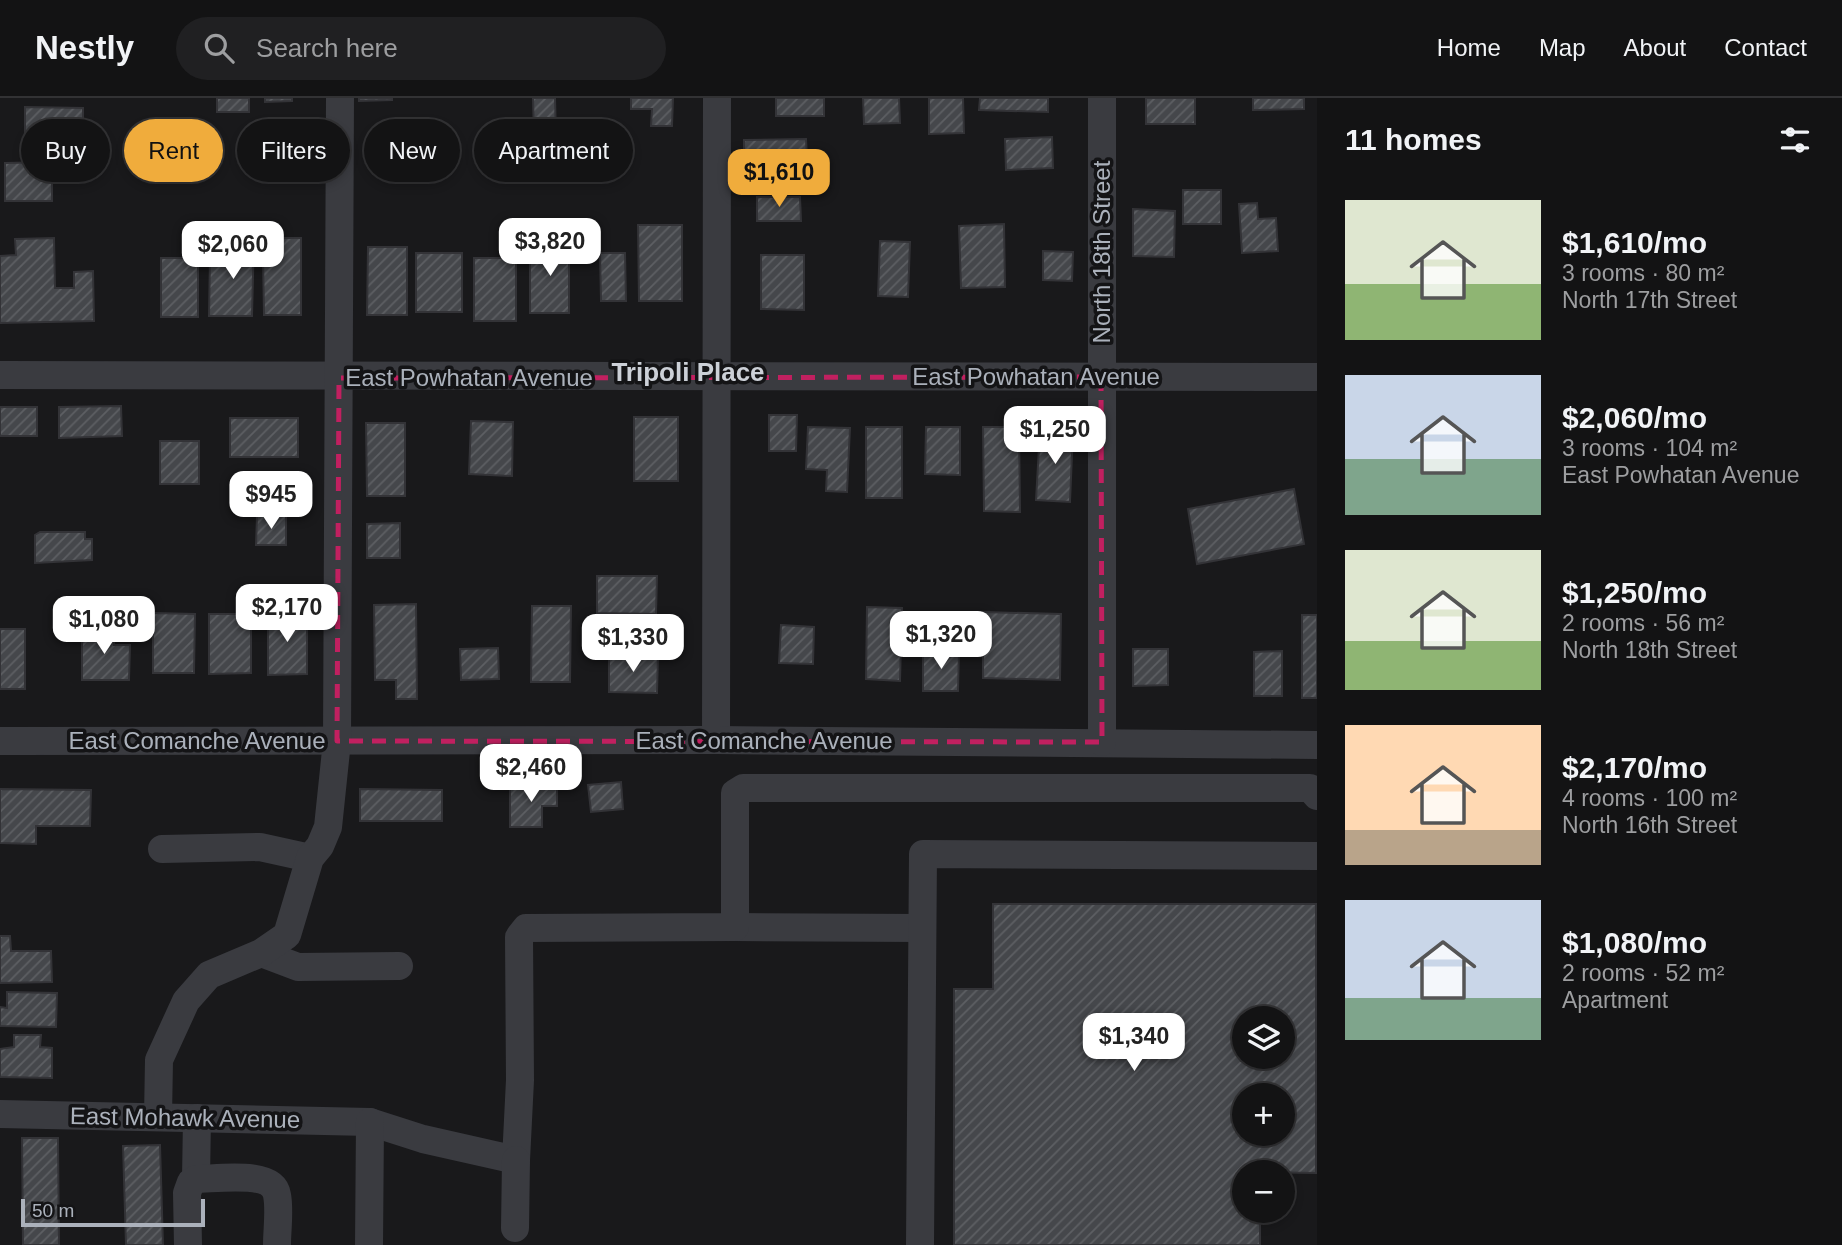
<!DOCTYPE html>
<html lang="en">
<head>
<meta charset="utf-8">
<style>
	:root { --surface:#131314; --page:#202022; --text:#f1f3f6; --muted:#9d9ea0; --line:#323234; --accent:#f0ac3c }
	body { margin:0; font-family:Helvetica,sans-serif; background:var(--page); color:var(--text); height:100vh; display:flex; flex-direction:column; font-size:26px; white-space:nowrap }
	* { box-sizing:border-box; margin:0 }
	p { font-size:23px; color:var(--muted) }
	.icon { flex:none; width:38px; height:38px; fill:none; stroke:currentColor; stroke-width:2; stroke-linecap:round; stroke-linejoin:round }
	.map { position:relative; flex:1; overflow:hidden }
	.side { display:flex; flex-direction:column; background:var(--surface); width:525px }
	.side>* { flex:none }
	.top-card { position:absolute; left:21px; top:21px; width:665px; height:63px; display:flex; gap:14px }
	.controls { position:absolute; left:1232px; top:908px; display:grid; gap:14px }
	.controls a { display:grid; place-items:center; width:63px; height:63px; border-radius:50%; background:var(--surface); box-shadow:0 4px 10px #0003,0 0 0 2px var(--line); font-size:35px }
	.scale { position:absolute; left:21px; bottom:18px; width:184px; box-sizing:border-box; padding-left:7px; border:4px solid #abb1bb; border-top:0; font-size:19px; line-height:24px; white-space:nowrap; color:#abb1bb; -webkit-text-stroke:5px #141416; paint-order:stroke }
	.price { position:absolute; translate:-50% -60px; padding:0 16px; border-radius:14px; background:#fff; color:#222; font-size:23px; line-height:46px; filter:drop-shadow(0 2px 4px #0008) }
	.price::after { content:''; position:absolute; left:50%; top:42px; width:21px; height:16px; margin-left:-10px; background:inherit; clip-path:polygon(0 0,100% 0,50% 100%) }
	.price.active { background:var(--accent); color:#111 }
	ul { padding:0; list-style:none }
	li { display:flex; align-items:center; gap:21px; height:175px; padding:0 28px }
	li span { display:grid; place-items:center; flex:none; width:196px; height:140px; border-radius:0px; color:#555 }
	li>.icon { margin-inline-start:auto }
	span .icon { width:84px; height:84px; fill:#fffc; stroke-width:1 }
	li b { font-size:30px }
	h2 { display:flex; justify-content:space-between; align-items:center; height:84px; padding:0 28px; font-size:30px }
	.pill { padding:0 24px; border-radius:32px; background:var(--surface); box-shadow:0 4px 10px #0003,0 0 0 2px var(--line); font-size:24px; line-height:63px }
	.pill.active { background:var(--accent); color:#111 }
	header { display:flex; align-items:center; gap:42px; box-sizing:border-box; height:98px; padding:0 35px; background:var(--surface); border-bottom:2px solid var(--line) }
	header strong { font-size:33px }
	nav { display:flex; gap:38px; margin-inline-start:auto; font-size:24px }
	.search { width:490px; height:63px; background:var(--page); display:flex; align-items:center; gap:18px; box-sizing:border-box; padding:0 24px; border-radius:38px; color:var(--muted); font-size:26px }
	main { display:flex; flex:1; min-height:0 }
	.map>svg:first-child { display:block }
	.building { fill:url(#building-hatch); stroke:#333337; stroke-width:2; fill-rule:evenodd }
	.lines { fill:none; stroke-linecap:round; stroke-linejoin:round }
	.minor { stroke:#3a3b40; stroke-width:28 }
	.marked { fill:none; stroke:#c12060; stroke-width:5; stroke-dasharray:14 9; stroke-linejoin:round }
	.labels { text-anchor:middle; stroke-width:7; stroke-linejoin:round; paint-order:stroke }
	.street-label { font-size:24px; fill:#abb1bb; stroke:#141416 }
	.neighbourhood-label { font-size:26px; font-weight:bold; fill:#ccd0d7; stroke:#141416 }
</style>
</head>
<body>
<header>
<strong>Nestly</strong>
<div class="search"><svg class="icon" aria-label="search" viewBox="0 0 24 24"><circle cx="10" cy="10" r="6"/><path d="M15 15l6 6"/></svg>Search here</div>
<nav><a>Home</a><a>Map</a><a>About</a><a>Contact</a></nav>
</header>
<main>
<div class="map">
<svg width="1317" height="1147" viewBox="0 0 1317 1147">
	<defs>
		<pattern id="building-hatch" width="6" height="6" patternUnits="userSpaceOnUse" patternTransform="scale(1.75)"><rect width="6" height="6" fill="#45474b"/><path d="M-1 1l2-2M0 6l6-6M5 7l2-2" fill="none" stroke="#5d5f63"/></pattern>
	</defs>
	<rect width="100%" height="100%" fill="#19191b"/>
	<g class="building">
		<rect x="217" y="0" width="32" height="14"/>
		<polygon points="265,0 292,0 292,3 265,4"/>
		<polygon points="359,0 392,0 392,2 359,3"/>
		<polygon points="533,0 555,0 556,37 534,38"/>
		<polygon points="631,0 673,0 672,28 651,28 652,11 631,11"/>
		<rect x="776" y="0" width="48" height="18"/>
		<polygon points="863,0 899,0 900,25 864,26"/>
		<polygon points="929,0 963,0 964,35 929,36"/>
		<polygon points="980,0 1048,0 1048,14 979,12"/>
		<rect x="1146" y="0" width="49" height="26"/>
		<polygon points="1253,0 1304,0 1304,11 1253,12"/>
		<polygon points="25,9 83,10 83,45 25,45"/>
		<polygon points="1052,39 1053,70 1006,72 1005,41"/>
		<polygon points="806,41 807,59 786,59 786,78 744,78 744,42"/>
		<polygon points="52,64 52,103 5,103 5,65"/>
		<rect x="1183" y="92" width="38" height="34"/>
		<polygon points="757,99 800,99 801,123 757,123"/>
		<polygon points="1257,105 1258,121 1276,120 1278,153 1242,155 1239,106"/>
		<polygon points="1133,111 1175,113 1174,159 1133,158"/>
		<polygon points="1004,126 1005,189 961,190 959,128"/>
		<polygon points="638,127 682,127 682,203 639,203"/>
		<polygon points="232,139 254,139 252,218 209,218 210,159 231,159"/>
		<polygon points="54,140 55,190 74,190 74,174 93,173 94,223 0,225 0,158 16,157 15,141"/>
		<polygon points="282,140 301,140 301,217 264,217 263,159 282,159"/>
		<polygon points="880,143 910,144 908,199 878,198"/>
		<polygon points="569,144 569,215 530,215 530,145"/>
		<polygon points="368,149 407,149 407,217 367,217"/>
		<polygon points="1043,153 1073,154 1072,183 1043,182"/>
		<rect x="416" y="155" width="46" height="59"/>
		<polygon points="600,155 625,155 626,203 601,203"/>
		<polygon points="761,157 804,157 804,212 761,211"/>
		<rect x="161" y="160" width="37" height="59"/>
		<rect x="474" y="160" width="42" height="63"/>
		<polygon points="121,308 122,338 59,340 59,309"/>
		<rect x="0" y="309" width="37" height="29"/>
		<polygon points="769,317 797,317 796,353 769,353"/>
		<rect x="634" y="319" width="44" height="64"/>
		<rect x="230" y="320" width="68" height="39"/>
		<polygon points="471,323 513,324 512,378 469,376"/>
		<polygon points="366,325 405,325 405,398 367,398"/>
		<polygon points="808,329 850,330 847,394 826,393 827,372 806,371"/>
		<rect x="866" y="329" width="36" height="71"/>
		<polygon points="926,329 960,329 960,377 925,376"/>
		<polygon points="983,329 1019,329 1020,414 984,413"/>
		<polygon points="1040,331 1073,333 1070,404 1036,402"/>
		<rect x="160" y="343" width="39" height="43"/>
		<polygon points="1294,391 1304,446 1197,466 1188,411"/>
		<polygon points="257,418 286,418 286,447 256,447"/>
		<polygon points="400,425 400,460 367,460 367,426"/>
		<polygon points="40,434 85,434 85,441 92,441 92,462 35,465 35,437"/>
		<polygon points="597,478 657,478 656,516 597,515"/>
		<polygon points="416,506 417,601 396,601 396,582 375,582 374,507"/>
		<polygon points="532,508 571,508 570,584 531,584"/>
		<polygon points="867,509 902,510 900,583 866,581"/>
		<polygon points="983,514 1061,516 1060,582 983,580"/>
		<polygon points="153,515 195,516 194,575 153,575"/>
		<polygon points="209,516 251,516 251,575 209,576"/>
		<polygon points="268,516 307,516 307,576 268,577"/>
		<rect x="1302" y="517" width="15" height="83"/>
		<polygon points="781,527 814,529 813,566 779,565"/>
		<polygon points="82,529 115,529 114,547 130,547 129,582 82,582"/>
		<rect x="0" y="531" width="25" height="60"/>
		<polygon points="498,550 499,581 461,582 460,551"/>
		<polygon points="1133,551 1168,551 1168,587 1133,588"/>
		<polygon points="923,552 959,553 958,593 923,593"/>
		<polygon points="1282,553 1282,598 1254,598 1254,554"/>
		<polygon points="609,558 658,558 657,595 609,594"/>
		<polygon points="621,684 623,711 591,714 588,687"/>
		<polygon points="557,687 557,708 542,708 542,729 510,729 510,688"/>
		<polygon points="0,691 91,692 90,728 36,728 36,746 0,745"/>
		<polygon points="360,691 442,692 442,723 360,723"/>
		<path d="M993,806H1316V1075L1244,1074V1113H1260V1147H954V891H993ZM1244,920H1283V959H1244ZM1244,998H1283V1036H1244Z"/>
		<polygon points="0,838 10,838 11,853 51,853 52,884 0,885"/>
		<polygon points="7,894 57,895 56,929 0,928 0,909 7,910"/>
		<polygon points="14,937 41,937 40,949 52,950 52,980 0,979 0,951 14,949"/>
		<polygon points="22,1040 58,1040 59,1147 23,1147"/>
		<polygon points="160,1047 163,1147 126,1147 123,1048"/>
	</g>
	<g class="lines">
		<g class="minor">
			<polyline points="0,277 1317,279"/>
			<polyline points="716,642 717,0"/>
			<polyline points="0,643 716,642 1317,647"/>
			<polyline points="1102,644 1102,0"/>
			<polyline points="162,751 260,749 310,760"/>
			<polyline points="735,829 922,830"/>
			<polyline points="261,855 298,869 399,868"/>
			<polyline points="0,1016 370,1024 423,1041 516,1062 520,982 519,839 526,830 735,829 735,695 743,690 1310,690 1317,698"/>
			<polyline points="158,1019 159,962 186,903 209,877 261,855 287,837 310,760 320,748 328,729 337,643 340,0"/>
			<polyline points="196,1081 197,1020"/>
			<polyline points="515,1130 516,1062"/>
			<path d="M188,1147L187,1095L191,1084L196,1081C217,1081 273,1072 277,1097C280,1112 277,1131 277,1147"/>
			<polyline points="369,1147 370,1024"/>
			<polyline points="920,1147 923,756 1317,758"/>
		</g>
	</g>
	<path class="marked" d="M1101,279L1102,644L337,643L339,280Z"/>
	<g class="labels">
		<g class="street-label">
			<text transform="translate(1102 154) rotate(-90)" y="8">North 18th Street</text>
			<text x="1036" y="287">East Powhatan Avenue</text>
			<text x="469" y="288">East Powhatan Avenue</text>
			<text x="197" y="651">East Comanche Avenue</text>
			<text x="764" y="651">East Comanche Avenue</text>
			<text transform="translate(185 1020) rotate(1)" y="8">East Mohawk Avenue</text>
		</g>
		<g class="neighbourhood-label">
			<text x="688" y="283">Tripoli Place</text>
		</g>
	</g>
</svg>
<div class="controls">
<a><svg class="icon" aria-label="layers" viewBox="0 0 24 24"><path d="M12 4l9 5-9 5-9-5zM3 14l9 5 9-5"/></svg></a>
<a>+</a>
<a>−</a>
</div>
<div class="scale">50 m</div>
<b class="price active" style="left:779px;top:111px">$1,610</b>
<b class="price" style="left:550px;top:180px">$3,820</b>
<b class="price" style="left:233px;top:183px">$2,060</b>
<b class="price" style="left:1055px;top:368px">$1,250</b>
<b class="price" style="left:271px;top:433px">$945</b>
<b class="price" style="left:287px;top:546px">$2,170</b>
<b class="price" style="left:104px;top:558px">$1,080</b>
<b class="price" style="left:941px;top:573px">$1,320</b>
<b class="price" style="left:633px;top:576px">$1,330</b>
<b class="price" style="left:531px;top:706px">$2,460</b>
<b class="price" style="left:1134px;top:975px">$1,340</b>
<div class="top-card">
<a class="pill">Buy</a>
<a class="pill active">Rent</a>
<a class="pill">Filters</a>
<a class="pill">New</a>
<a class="pill">Apartment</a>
</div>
</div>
<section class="side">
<h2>11 homes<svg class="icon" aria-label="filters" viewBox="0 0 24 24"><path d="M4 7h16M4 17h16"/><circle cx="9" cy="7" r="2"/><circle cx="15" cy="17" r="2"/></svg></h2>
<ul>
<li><span style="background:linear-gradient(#dfe7d0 60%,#8fb573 0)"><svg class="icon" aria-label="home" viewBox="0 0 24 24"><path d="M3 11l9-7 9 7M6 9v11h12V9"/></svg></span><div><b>$1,610/mo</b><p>3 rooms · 80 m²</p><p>North 17th Street</p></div></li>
<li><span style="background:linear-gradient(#c9d6e8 60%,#7fa58c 0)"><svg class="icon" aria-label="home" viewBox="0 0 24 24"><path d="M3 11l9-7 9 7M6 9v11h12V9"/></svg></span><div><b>$2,060/mo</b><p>3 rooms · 104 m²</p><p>East Powhatan Avenue</p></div></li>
<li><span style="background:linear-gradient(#dfe7d0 65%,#8fb573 0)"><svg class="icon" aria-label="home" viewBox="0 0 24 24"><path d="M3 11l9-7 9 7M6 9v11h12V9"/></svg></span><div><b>$1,250/mo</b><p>2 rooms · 56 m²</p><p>North 18th Street</p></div></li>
<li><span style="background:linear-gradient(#ffd9b3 75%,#b9a48a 0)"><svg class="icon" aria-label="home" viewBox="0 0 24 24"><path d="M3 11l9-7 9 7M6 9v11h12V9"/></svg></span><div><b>$2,170/mo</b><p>4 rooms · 100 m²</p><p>North 16th Street</p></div></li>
<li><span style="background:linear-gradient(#c9d6e8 70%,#7fa58c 0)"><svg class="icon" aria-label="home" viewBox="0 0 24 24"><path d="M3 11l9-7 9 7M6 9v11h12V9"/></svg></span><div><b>$1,080/mo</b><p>2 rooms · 52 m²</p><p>Apartment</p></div></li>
</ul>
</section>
</main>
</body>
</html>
